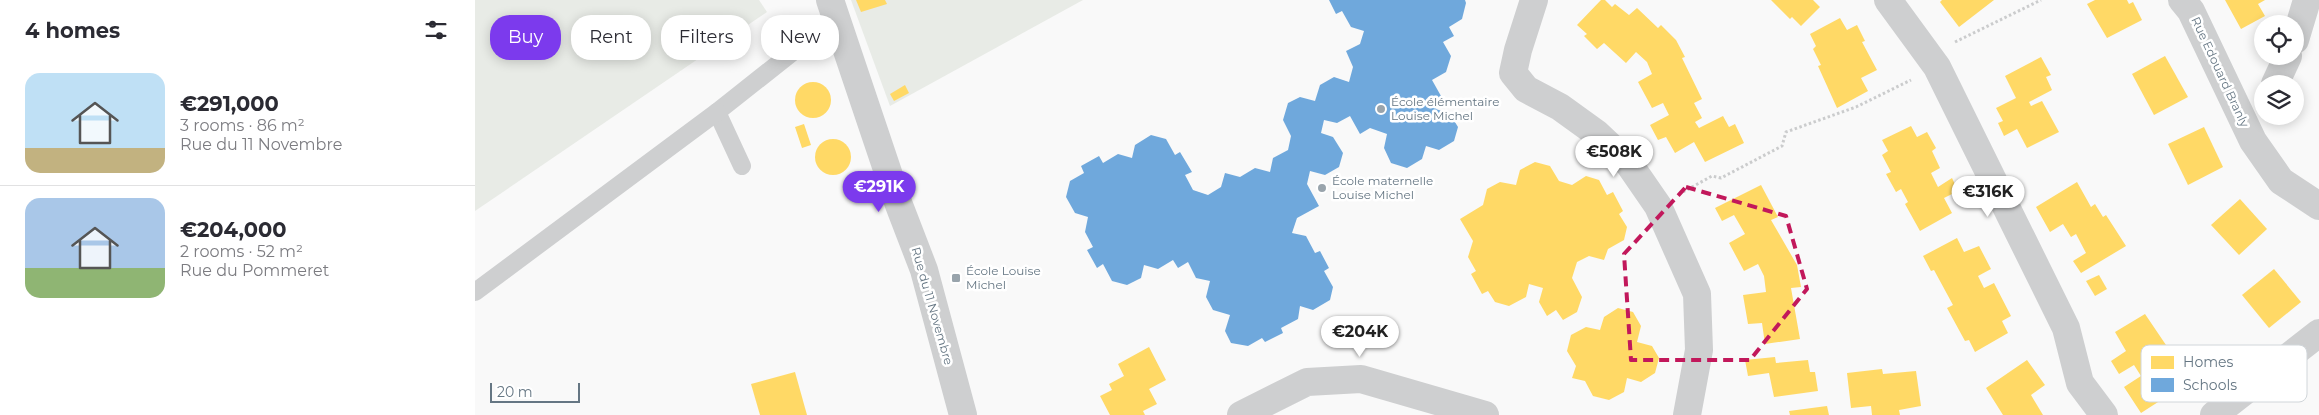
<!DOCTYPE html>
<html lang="en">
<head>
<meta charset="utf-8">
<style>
	:root { --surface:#fff; --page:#f2f2f3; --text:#2b2b33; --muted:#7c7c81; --line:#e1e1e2; --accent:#7c3aed }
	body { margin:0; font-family:Montserrat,sans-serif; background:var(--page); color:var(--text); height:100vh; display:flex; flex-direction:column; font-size:19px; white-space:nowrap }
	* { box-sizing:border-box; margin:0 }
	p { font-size:16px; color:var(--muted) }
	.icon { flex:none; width:28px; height:28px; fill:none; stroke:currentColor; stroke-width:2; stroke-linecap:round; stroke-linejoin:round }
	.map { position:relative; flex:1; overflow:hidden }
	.panel { display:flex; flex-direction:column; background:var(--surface); width:475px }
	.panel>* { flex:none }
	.guide { position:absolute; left:15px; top:15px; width:475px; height:45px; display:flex; gap:10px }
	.tools { position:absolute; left:1779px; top:15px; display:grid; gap:10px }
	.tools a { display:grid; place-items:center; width:50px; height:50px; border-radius:50%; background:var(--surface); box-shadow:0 2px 12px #0003; font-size:25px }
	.scale { position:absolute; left:15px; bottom:12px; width:90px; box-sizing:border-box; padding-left:5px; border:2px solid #657683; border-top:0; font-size:14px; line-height:18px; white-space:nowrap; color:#657683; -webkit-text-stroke:4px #fff; paint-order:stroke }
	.price { position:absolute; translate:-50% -42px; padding:0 11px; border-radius:18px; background:#fff; color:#222; font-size:16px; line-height:32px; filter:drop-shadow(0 1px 2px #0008) }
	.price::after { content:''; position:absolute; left:50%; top:30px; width:15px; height:11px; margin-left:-8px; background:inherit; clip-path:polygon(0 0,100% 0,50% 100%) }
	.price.selected { background:var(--accent); color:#fff }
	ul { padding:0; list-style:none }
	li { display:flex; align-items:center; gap:15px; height:125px; padding:0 25px }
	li+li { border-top:1px solid var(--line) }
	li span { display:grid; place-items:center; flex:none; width:140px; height:100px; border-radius:15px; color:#555 }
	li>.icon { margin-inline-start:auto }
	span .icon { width:60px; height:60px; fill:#fffc; stroke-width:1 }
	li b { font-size:21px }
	h2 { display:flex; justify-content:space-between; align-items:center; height:60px; padding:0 25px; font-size:21px }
	.tag { padding:0 18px; border-radius:20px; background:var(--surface); box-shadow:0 2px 12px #0003; font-size:18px; line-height:45px }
	.tag.selected { background:var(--accent); color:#fff }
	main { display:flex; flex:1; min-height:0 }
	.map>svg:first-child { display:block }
	.green { fill:#e8ebe6 }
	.homes { fill:#ffd966 }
	.schools { fill:#6fa8dc }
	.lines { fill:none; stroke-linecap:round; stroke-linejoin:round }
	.path { stroke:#cbcccd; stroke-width:3; stroke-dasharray:2.5 2.5; stroke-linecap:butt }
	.lane { stroke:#cecfd0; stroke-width:18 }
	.street { stroke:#cecfd0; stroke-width:28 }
	.marked { fill:none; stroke:#c2185b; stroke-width:4; stroke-dasharray:10 6; stroke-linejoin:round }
	.poi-dot { fill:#99a4ac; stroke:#fff; stroke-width:2 }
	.labels { text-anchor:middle; stroke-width:5; stroke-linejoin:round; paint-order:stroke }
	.street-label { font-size:12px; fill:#657683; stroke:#fff }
	.poi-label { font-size:12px; fill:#657683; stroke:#fff; text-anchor:start }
	.key { fill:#fff; stroke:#d1d6da; stroke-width:1 }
	.key-label { font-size:14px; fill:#657683 }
</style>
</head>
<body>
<main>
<section class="panel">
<h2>4 homes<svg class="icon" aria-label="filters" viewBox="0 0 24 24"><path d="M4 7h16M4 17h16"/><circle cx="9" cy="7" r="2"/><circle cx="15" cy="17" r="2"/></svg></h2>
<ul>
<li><span style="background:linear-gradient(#bfe0f5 75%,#c2b280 0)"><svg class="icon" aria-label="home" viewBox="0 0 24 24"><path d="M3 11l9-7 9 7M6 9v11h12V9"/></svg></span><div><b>€291,000</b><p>3 rooms · 86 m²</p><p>Rue du 11 Novembre</p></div></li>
<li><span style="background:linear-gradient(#a9c7e8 70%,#8fb573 0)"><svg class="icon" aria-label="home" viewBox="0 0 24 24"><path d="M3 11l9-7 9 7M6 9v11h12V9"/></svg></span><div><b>€204,000</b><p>2 rooms · 52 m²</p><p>Rue du Pommeret</p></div></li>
</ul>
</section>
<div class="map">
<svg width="1844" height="415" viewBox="0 0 1844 415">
	<rect width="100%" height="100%" fill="#f9f9f9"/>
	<g class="green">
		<polygon points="0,0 284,0 292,12 0,211"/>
		<polygon points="376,0 608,0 415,106"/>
	</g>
	<g class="homes">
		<polygon points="381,0 410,0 412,4 386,12"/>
		<polygon points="1126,0 1130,0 1137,7 1140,4 1154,15 1162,8 1183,28 1186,25 1201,40 1210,57 1207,58 1227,99 1219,103 1227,118 1220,122 1224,128 1248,116 1254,127 1260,124 1269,143 1230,162 1219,142 1200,153 1191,137 1183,140 1175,125 1194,115 1188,103 1177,108 1163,82 1177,74 1172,62 1161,52 1151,63 1129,43 1122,49 1109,36 1112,34 1102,25"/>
		<polygon points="1296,0 1338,0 1345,7 1326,26 1317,17 1315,19"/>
		<polygon points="1467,0 1519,0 1484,27 1465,2"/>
		<polygon points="1620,0 1652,0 1654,4 1658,2 1667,20 1632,38 1612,4"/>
		<polygon points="1750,0 1790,0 1783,4 1790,16 1766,29"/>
		<polygon points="1365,18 1372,30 1382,25 1390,41 1387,42 1402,70 1386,78 1393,91 1362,108 1343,66 1346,65 1338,49 1341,46 1335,34"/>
		<polygon points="1690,56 1713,97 1679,115 1657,74"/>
		<polygon points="1566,57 1576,75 1571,77 1577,90 1554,102 1556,106 1567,101 1584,132 1552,148 1542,129 1529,136 1523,123 1528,121 1521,108 1541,98 1530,76"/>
		<circle cx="338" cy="100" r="18"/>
		<polygon points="430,85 434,93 419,101 415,94"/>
		<polygon points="329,124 336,145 327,148 320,127"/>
		<polygon points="1436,126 1442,137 1452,132 1461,148 1457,151 1465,168 1456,173 1463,187 1477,178 1483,191 1469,198 1477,213 1445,231 1430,204 1433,202 1426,189 1421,192 1411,174 1416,172 1407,155 1413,151 1407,140"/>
		<polygon points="1729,127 1748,167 1713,185 1693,144"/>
		<circle cx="358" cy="157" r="18"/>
		<polygon points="1060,162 1075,166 1084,181 1097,185 1111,176 1124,180 1132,195 1138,192 1148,211 1144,214 1152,227 1149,240 1133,249 1129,260 1114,256 1102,262 1097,278 1107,297 1102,312 1088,320 1081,310 1072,316 1064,302 1068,288 1054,284 1051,297 1034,306 1020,302 1013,291 1007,294 996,274 1001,271 993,257 998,241 985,219 1008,205 1012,189 1025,182 1041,185 1045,170"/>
		<polygon points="1602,182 1616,207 1620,204 1628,217 1631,215 1651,246 1606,273 1598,261 1611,253 1601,234 1596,237 1588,224 1575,232 1561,207"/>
		<polygon points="1286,185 1303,217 1296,220 1322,265 1326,287 1316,288 1325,339 1290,344 1287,323 1273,324 1268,295 1291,292 1289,276 1283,264 1269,271 1254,243 1270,234 1259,215 1247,221 1240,208"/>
		<polygon points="1765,199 1792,229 1764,255 1736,225"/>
		<polygon points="1482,238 1489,252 1504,246 1516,269 1503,276 1509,288 1519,283 1536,316 1527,321 1533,333 1500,352 1494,340 1490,341 1472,308 1478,305 1459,270 1456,271 1448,256"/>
		<polygon points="1799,269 1826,302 1794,328 1767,295"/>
		<polygon points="1624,275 1632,289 1620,296 1611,281"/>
		<polygon points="1143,308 1158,312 1166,326 1162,342 1177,346 1184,358 1180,373 1166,382 1152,378 1149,392 1134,400 1118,396 1110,381 1097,378 1101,366 1092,351 1096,335 1111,327 1125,330 1129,317"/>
		<polygon points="1670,314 1691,345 1688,347 1695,359 1693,360 1708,386 1666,413 1649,387 1666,376 1659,365 1644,374 1636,361 1651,351 1640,332"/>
		<polygon points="674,347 691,380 674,389 682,404 668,411 670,415 635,415 625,396 637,390 634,384 649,376 643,364"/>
		<polygon points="1300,357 1301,363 1333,360 1335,372 1340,372 1343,391 1299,397 1294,373 1273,376 1270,360"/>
		<polygon points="1552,360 1570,385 1556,395 1568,415 1528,415 1511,388"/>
		<polygon points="1407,369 1408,374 1441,371 1446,406 1424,410 1425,415 1397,415 1396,406 1376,408 1372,373"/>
		<polygon points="320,372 332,415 285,415 276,384"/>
		<polygon points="1352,406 1354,415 1315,415 1314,411"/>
	</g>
	<polygon class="schools" points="854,0 990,0 991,3 987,19 974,27 979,36 968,42 976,56 971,72 957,80 966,96 961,109 975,114 983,127 979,141 964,150 951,146 947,159 932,168 916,163 909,148 912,134 895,128 885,134 875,116 862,123 849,120 846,133 858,137 868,153 864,167 850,175 835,171 832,184 844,206 822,218 817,233 831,236 840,253 845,251 854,268 849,271 858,287 855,300 838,310 825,306 823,319 806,328 808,333 790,342 787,338 773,346 756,343 750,331 755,315 738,310 731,297 735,281 721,278 713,262 703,268 698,260 683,269 669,265 666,278 652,285 637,281 628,264 622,268 612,250 618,247 610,232 613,217 600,213 591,197 595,181 609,173 606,166 624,156 628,163 643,154 657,158 660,145 676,135 691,139 700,155 705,152 717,172 710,175 718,190 733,195 746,187 750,173 765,177 780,168 795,172 798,158 813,150 816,136 808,120 813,103 825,97 840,101 845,85 859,77 874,82 878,67 871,51 885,44 889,31 876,27 867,11 861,14"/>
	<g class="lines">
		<g class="path">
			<polyline points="1480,42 1566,0"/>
			<polyline points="1208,192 1237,176 1246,178 1307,146 1311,132 1381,107 1436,80"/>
		</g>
		<g class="lane">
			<polyline points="267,166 242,112 328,44 362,20"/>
			<polyline points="0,292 242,112"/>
		</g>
		<g class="street">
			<polyline points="355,0 424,205 449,270 488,415"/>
			<polyline points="1059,0 1043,50 1038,73 1051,89 1085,107 1121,133 1154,164 1183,206 1222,294 1224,350 1212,415"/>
			<polyline points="1413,0 1462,67 1591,328 1605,383 1629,415"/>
			<polyline points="1707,0 1716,11 1778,141 1806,181 1844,206"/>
			<polyline points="1820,40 1832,0"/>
			<polyline points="1800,84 1813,56"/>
			<polyline points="766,415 832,382 886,379 1010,415"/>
			<polyline points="1739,415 1844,333"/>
		</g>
	</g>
	<path class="marked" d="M1211,187L1311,216L1332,289L1275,360H1156L1149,254Z"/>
	<g class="poi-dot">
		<circle cx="906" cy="109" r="5"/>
		<circle cx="847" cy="188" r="5"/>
		<rect x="476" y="273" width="10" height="10" rx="2.5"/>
	</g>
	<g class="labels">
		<g class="street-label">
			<text transform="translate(1745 72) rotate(65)" y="4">Rue Edouard Branly</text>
			<text transform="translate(457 306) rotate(74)" y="4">Rue du 11 Novembre</text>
		</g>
		<g class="poi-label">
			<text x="916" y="106">École élémentaire<tspan x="916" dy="14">Louise Michel</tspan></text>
			<text x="857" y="185">École maternelle<tspan x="857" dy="14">Louise Michel</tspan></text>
			<text x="491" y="275">École Louise<tspan x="491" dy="14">Michel</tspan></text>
		</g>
	</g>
	<rect x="1666" y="345" width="166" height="57" rx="8" class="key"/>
	<rect x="1676" y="356" width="23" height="13" fill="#ffd966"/>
	<rect x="1676" y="378" width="23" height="14" fill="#6fa8dc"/>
	<g class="key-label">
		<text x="1708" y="367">Homes</text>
		<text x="1708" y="390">Schools</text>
	</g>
</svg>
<div class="tools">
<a><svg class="icon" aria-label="locate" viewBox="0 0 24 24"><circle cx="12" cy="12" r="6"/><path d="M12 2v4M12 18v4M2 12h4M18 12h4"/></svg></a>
<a><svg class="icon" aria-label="layers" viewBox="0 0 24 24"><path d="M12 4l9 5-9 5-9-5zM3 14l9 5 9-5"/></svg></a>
</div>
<div class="scale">20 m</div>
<b class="price" style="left:1139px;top:178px">€508K</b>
<b class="price selected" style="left:404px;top:213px">€291K</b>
<b class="price" style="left:1513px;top:218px">€316K</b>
<b class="price" style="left:885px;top:358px">€204K</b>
<div class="guide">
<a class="tag selected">Buy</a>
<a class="tag">Rent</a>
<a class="tag">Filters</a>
<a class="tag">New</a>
</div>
</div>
</main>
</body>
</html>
